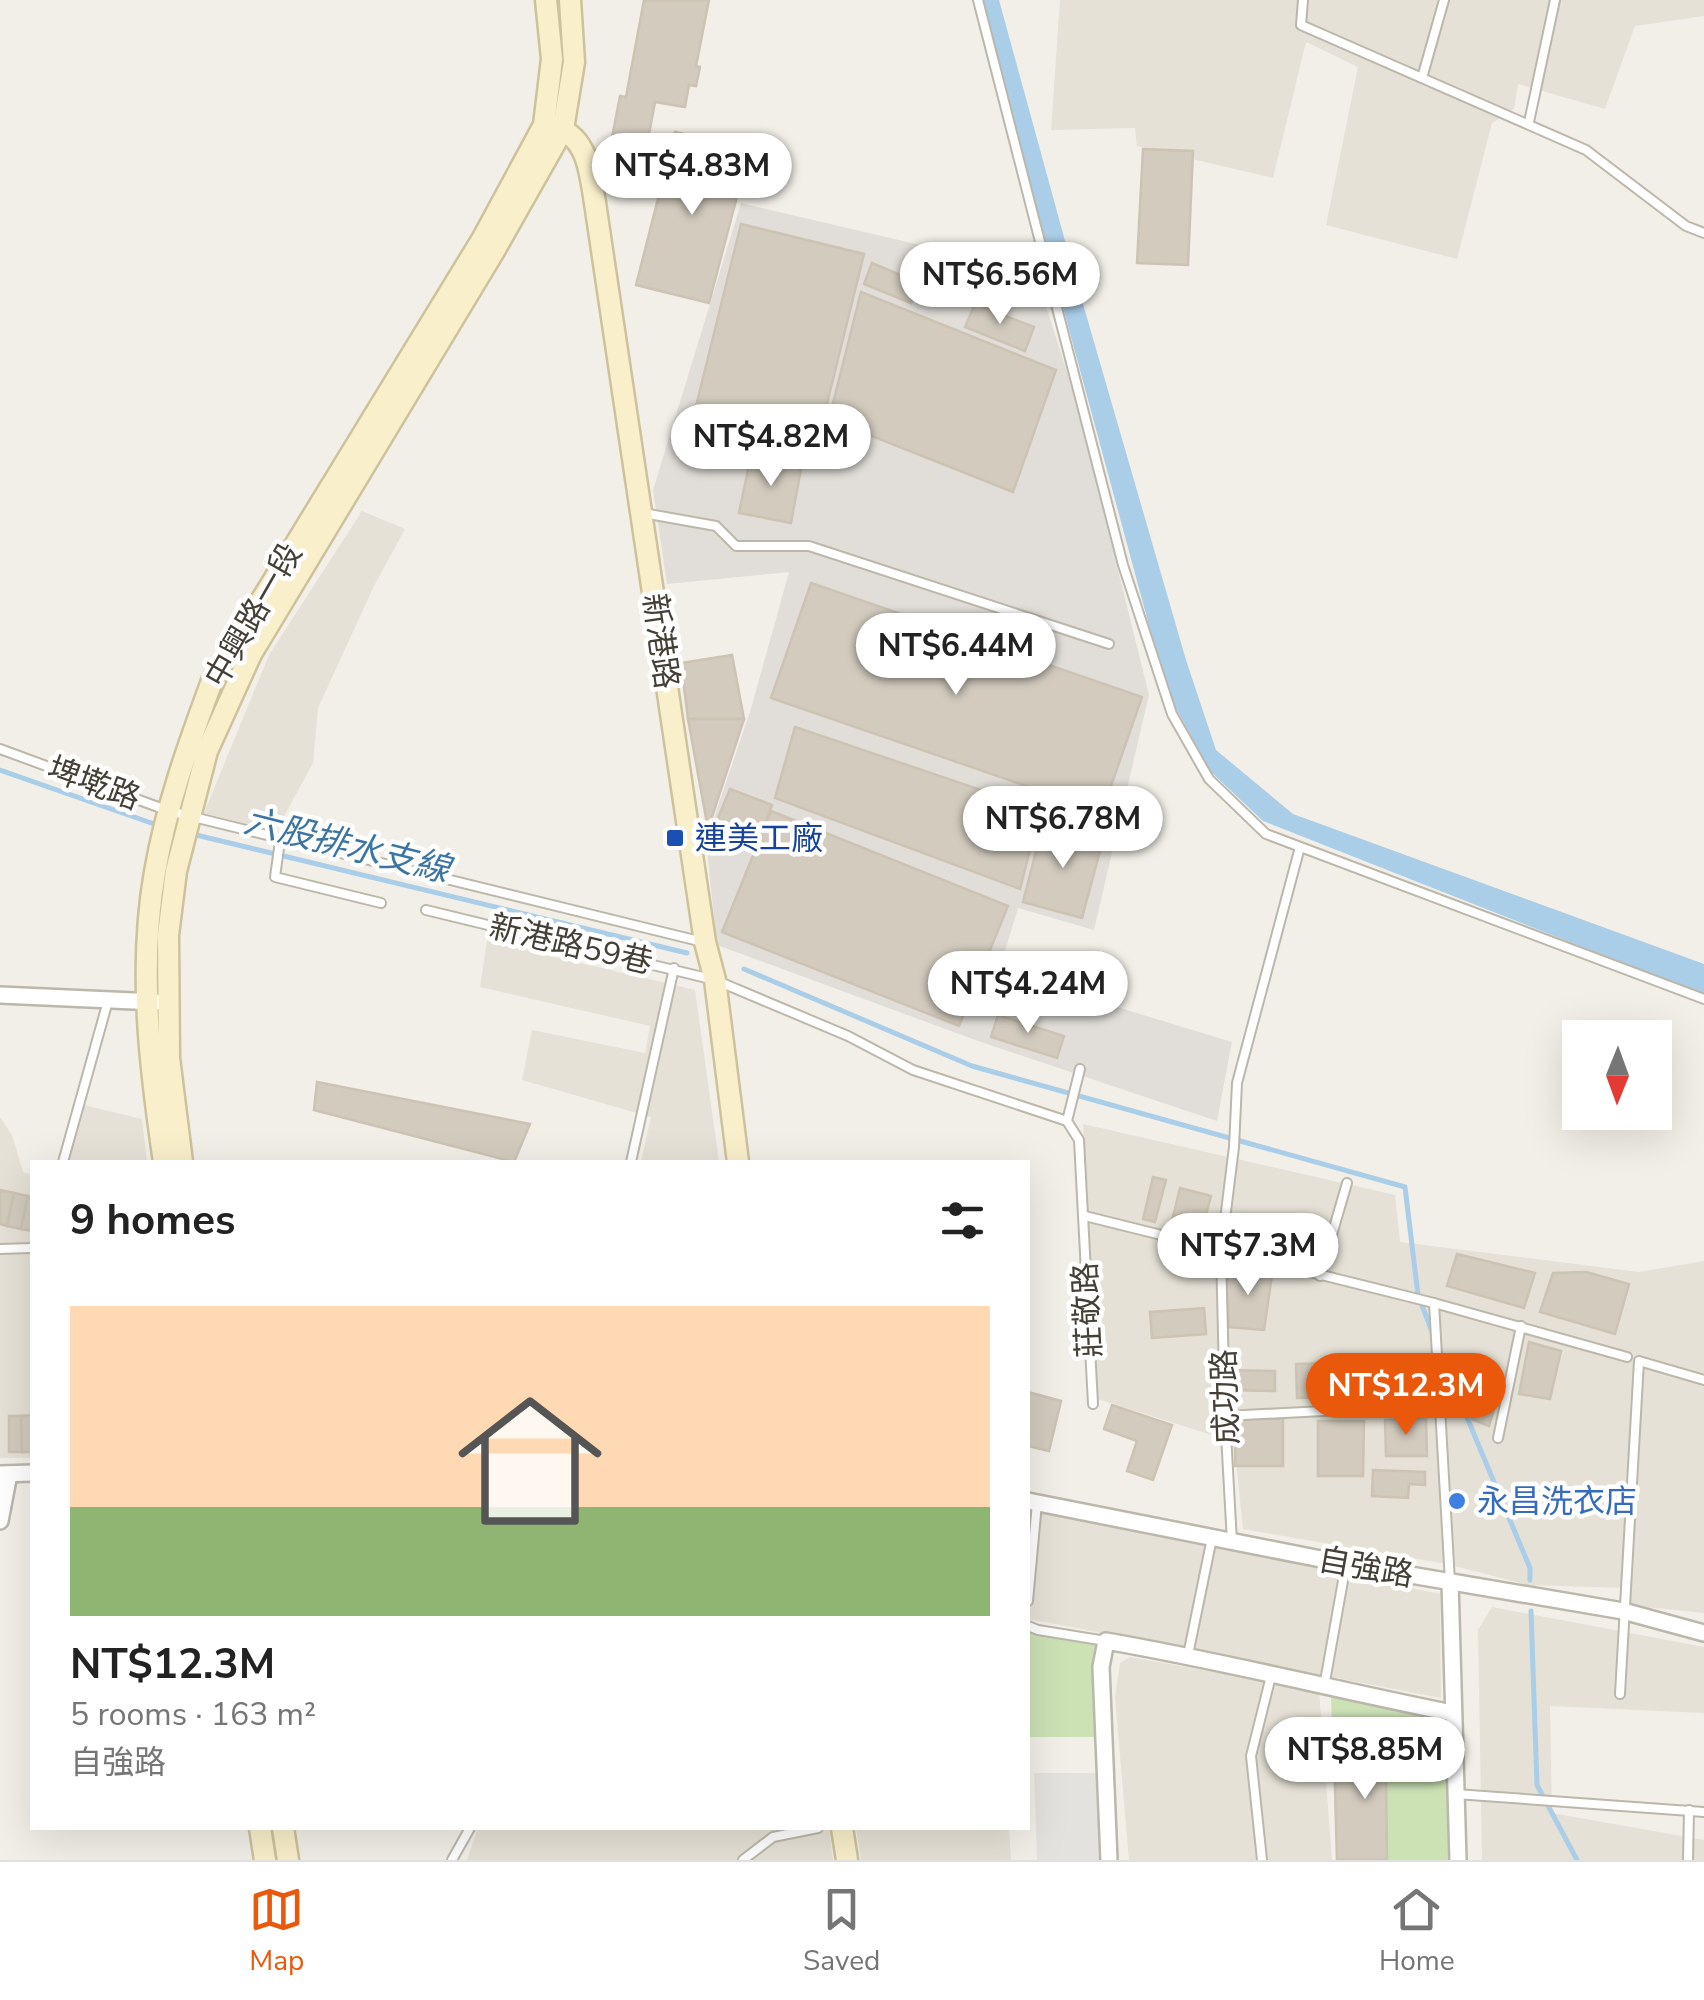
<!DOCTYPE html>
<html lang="en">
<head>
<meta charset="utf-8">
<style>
	:root { --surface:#fff; --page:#f2f2f2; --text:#222; --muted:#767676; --line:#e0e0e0; --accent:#ea580c }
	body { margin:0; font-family:"Nunito Sans","Noto Sans TC",sans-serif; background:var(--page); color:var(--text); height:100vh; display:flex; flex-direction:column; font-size:38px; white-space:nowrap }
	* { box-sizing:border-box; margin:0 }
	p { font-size:32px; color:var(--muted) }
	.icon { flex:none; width:55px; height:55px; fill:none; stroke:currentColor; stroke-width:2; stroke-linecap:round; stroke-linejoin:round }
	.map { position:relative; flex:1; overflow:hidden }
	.details { position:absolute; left:30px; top:1160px; width:1000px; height:670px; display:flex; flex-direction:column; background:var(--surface); border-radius:0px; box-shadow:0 10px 40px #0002 }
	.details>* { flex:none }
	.needle { width:65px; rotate:181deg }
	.buttons { position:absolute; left:1562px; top:1020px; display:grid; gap:20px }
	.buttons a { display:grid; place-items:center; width:110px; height:110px; border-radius:0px; background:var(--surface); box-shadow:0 10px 40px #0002; font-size:50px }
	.price { position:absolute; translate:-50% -85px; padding:0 22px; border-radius:35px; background:#fff; color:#222; font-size:32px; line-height:65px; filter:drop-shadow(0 2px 5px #0008) }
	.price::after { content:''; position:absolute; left:50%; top:60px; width:30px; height:22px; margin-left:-15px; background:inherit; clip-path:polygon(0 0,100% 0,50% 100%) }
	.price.selected { background:var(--accent); color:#fff }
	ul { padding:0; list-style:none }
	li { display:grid; align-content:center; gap:20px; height:530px; padding:0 40px }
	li+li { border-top:2px solid var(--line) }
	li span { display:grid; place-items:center; height:310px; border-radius:0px; color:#555 }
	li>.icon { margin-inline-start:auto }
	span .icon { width:180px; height:180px; fill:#fffc; stroke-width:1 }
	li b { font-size:42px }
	h2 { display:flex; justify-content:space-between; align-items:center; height:120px; padding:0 40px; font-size:42px }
	.dock { display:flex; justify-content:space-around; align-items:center; height:140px; border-top:2px solid var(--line); background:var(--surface); font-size:28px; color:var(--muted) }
	.dock a { display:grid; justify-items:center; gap:5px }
	.dock .selected { color:var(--accent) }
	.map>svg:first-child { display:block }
	.residential { fill:#e5e1d6 }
	.industrial { fill:#e1ded9 }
	.green { fill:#cce2b5 }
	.parking { fill:#e3e2df }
	.water { fill:#aacde8 }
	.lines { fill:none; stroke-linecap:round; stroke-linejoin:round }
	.stream { stroke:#aacde8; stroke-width:5 }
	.building { fill:#d2cbbe; stroke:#ccc3b2; stroke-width:2.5 }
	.lane-casing { stroke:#bcb7ab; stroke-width:12 }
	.street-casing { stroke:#bcb7ab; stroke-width:20 }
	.secondary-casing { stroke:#cdc29c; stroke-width:25 }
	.lane { stroke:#fff; stroke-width:8 }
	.street { stroke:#fff; stroke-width:15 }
	.secondary { stroke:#f9efcb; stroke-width:20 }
	.transit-dot { fill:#1a4fb4; stroke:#fff; stroke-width:4 }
	.shop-dot { fill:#3f7fe0; stroke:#fff; stroke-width:4 }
	.labels { text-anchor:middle; stroke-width:9; stroke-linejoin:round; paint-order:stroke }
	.street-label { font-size:32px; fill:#443f37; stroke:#fff }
	.transit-label { font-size:32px; fill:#164399; stroke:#fff; text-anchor:start }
	.shop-label { font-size:32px; fill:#366cbe; stroke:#fff; text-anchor:start }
	.water-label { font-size:35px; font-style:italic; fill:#3c75a4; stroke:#fff }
</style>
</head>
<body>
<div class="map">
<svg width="1704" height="1860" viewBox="0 0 1704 1860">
	<rect width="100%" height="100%" fill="#f2efe8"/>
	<g class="residential">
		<polygon points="1060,0 1704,0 1704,16 1635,26 1605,109 1518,84 1514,109 1492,123 1457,259 1326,225 1358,67 1306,42 1273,178 1137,146 1135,128 1051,130"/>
		<polygon points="362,511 405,529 374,586 318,708 313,763 276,831 204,813 269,655"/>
		<polygon points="487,941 695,990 719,1162 641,1162 651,1117 522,1080 532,1030 645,1053 650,1026 480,987"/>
		<polygon points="83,1105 142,1119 147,1162 67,1162"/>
		<polygon points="0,1117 12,1135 23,1172 32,1175 32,1458 0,1458"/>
		<polygon points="1083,1124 1395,1195 1400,1242 1639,1272 1704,1261 1704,1613 1627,1605 1625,1588 1528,1585 1447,1564 1243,1529 1234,1442 1098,1399"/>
		<polygon points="1040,1511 1440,1594 1441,1698 1029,1619"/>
		<polygon points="1492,1607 1704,1647 1704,1713 1550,1706 1552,1813 1704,1840 1704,1860 1482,1860 1478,1630"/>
		<polygon points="1130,1657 1319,1691 1332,1860 1129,1860 1115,1697 1120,1663"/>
		<polygon points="478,1828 829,1828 833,1860 467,1860"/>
		<polygon points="856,1828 1009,1828 1011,1860 861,1860"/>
	</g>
	<polygon class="industrial" points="741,203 1035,272 1075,397 1149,695 1094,930 1018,908 999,971 1232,1042 1217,1121 978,1041 717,945 706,841 750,712 789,572 667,584 653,490"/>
	<g class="green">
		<polygon points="1028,1630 1096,1642 1095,1737 1028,1737"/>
		<polygon points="1331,1696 1447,1718 1452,1860 1337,1860"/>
	</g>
	<polygon class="parking" points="1034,1773 1099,1773 1104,1860 1037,1860"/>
	<polygon class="water" points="980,0 999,0 1070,259 1186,660 1216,750 1293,814 1704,964 1704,995 1263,821 1211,772 1167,692"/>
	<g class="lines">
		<g class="stream">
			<polyline points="0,770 157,825"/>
			<polyline points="192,834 687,953"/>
			<polyline points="744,969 972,1066 1405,1187 1418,1295 1433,1334"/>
			<polyline points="1440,1353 1530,1568 1530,1580"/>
			<polyline points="1531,1611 1537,1785 1577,1860"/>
		</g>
	</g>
	<g class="building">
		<polygon points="644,0 709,0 696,66 700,67 696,86 689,85 685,107 655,102 642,171 607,164 620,96 626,97"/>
		<polygon points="675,132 749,151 709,303 636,285"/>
		<polygon points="1143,149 1193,151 1188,265 1137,263"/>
		<polygon points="741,224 864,254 819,436 696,406"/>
		<polygon points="872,263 919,283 911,303 864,284"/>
		<polygon points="861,292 1056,370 1013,492 829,419"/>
		<polygon points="975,304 1034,327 1025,351 965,327"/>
		<polygon points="751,455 802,464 791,523 739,513"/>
		<polygon points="811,583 1142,697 1102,812 771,698"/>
		<polygon points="732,655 744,719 688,719 681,663"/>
		<polygon points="688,719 744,719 708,829"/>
		<polygon points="795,727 1040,810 1020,889 775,798"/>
		<polygon points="730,789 772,805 758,841 715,825"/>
		<polygon points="771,811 1008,906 959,1026 722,932"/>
		<polygon points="1043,824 1103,840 1082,918 1023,902"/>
		<polygon points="998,1015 1064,1036 1057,1058 991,1037"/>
		<polygon points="317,1082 530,1124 514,1162 314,1110"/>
		<polygon points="1153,1177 1166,1180 1155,1222 1143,1219"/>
		<polygon points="1180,1188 1211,1196 1200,1237 1170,1229"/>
		<polygon points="0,1190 14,1193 7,1226 0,1224"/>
		<polygon points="14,1193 28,1196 21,1229 7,1226"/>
		<polygon points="28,1196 32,1197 32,1231 21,1229"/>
		<polygon points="1457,1254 1535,1273 1524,1308 1447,1286"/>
		<polygon points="1237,1266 1272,1275 1264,1330 1229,1327 1226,1282"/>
		<polygon points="1586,1272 1629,1284 1615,1334 1540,1312 1553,1273"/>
		<polygon points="1204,1308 1206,1334 1152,1338 1150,1312"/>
		<polygon points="1529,1342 1561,1351 1550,1399 1519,1394"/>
		<rect x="1336" y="1357" width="19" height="49"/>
		<polygon points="1332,1363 1333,1397 1297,1398 1296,1364"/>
		<polygon points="1423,1365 1424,1398 1383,1399 1382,1366"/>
		<polygon points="1230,1370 1275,1371 1275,1391 1229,1390"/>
		<polygon points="1466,1379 1500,1388 1489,1426 1472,1419 1462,1392"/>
		<polygon points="1028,1392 1061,1401 1049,1451 1028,1446"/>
		<polygon points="1112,1405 1172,1425 1153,1480 1127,1471 1137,1441 1104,1429"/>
		<polygon points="32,1415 32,1452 22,1452 21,1416"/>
		<polygon points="9,1416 21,1416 22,1452 9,1452"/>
		<polygon points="1235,1418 1283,1419 1283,1466 1235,1466"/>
		<polygon points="1426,1419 1427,1456 1386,1456 1385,1420"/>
		<polygon points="1318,1421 1364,1421 1363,1476 1318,1476"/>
		<polygon points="1373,1470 1425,1472 1425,1485 1409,1484 1408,1498 1372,1496"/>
		<polygon points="1334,1752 1402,1754 1413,1759 1414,1771 1408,1777 1386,1779 1387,1860 1337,1860"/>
	</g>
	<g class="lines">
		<defs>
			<g id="lane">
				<polyline points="978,0 1123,565 1172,714 1209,779 1266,834 1704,999"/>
				<polyline points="1303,0 1301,25 1586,150 1686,226 1704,233"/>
				<polyline points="1422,78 1444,0"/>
				<polyline points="1529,122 1555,0"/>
				<polyline points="643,513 716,526 736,546 809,546 1109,644"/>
				<polyline points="0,749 169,811 703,942"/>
				<polyline points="280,841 275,877 381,903"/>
				<polyline points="426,910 715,980 848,1036 913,1070 1067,1121"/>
				<polyline points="1080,1069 1067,1121 1079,1140 1093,1404"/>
				<polyline points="63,1162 108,1001"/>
				<polyline points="631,1162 674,968"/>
				<polyline points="1085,1216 1434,1303 1627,1357"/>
				<polyline points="0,1249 32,1248"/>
				<polyline points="1320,1276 1347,1183"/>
				<polyline points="1434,1303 1450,1582"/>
				<polyline points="1225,1416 1440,1405"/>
				<polyline points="1498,1438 1521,1326"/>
				<polyline points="1232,1542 1225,1416 1221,1252 1234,1147 1237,1083 1300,847"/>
				<polyline points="1028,1601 1037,1503"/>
				<polyline points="1028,1626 1038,1630 1106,1641"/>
				<polyline points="1188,1655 1212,1538"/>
				<polyline points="1324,1687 1346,1564"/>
				<polyline points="1620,1694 1639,1361 1704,1380"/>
				<polyline points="1456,1794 1704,1812"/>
				<polyline points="452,1860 470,1828"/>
				<polyline points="743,1860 773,1837 818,1828"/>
				<polyline points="1262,1860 1251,1756 1271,1676"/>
				<polyline points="1688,1860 1689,1810"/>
			</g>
			<g id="street">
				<polyline points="0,995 156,1002"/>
				<polyline points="0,1474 32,1473"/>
				<polyline points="1028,1501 1346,1564 1623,1611 1704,1633"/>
				<polyline points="0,1521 9,1474"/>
				<polyline points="1450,1582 1458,1860"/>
				<path d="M1109,1860L1101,1667L1106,1641C1222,1661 1337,1690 1452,1713"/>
			</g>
			<g id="secondary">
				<path d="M551,127C588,133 590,173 595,203L705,942L715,980L738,1162"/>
				<path d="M164,1162C150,1067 138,968 155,872C166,807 189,743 212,681L483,238L544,125L552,59L546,0"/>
				<polyline points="182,1162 169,1058 168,935 176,871 207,751 251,654 494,251 563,129 574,62 570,0"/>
				<polyline points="260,1828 265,1860"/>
				<polyline points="283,1828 288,1860"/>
				<polyline points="842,1828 847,1860"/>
			</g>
		</defs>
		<use href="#lane" class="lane-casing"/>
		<use href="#street" class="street-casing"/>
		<use href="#secondary" class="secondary-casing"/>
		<use href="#lane" class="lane"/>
		<use href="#street" class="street"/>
		<use href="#secondary" class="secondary"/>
	</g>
	<rect class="transit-dot" x="665" y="828" width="20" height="20" rx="5"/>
	<circle class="shop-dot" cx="1457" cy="1501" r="10"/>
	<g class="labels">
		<g class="street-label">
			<text transform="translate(253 615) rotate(-60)" y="11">中興路一段</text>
			<text transform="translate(661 641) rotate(82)" y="11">新港路</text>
			<text transform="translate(94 783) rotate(20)" y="11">埤墘路</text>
			<text transform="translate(571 944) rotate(13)" y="11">新港路59巷</text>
			<text transform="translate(1087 1310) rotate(-93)" y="11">莊敬路</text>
			<text transform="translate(1225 1397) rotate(-92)" y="11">成功路</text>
			<text transform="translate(1366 1567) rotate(10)" y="11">自強路</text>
		</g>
		<g class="transit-label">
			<text x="695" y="849">連美工廠</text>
		</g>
		<g class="shop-label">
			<text x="1477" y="1512">永昌洗衣店</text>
		</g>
		<g class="water-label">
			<text transform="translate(347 845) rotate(14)" y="12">六股排水支線</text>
		</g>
	</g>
</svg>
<div class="buttons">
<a><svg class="needle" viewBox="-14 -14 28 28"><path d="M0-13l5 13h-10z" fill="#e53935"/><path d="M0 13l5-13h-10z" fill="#767676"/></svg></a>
</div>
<b class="price" style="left:692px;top:218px">NT$4.83M</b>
<b class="price" style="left:1000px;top:327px">NT$6.56M</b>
<b class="price" style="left:771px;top:489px">NT$4.82M</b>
<b class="price" style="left:956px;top:698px">NT$6.44M</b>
<b class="price" style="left:1063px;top:871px">NT$6.78M</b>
<b class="price" style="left:1028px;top:1036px">NT$4.24M</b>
<b class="price" style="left:1248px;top:1298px">NT$7.3M</b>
<b class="price selected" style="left:1406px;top:1438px">NT$12.3M</b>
<b class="price" style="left:1365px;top:1802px">NT$8.85M</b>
<section class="details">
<h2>9 homes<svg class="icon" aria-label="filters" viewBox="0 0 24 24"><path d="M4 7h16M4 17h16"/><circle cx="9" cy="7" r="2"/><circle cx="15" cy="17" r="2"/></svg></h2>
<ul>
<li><span style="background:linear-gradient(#ffd9b3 65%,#8fb573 0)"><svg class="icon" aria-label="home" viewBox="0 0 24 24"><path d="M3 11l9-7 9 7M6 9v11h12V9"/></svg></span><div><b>NT$12.3M</b><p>5 rooms · 163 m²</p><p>自強路</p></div></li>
</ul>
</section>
</div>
<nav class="dock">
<a class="selected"><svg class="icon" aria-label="map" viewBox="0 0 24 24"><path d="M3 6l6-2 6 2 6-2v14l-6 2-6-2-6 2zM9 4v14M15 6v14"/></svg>Map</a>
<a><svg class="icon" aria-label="saved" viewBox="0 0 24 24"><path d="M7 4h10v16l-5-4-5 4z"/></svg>Saved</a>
<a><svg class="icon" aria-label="home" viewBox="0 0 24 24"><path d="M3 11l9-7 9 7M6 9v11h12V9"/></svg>Home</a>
</nav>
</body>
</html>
